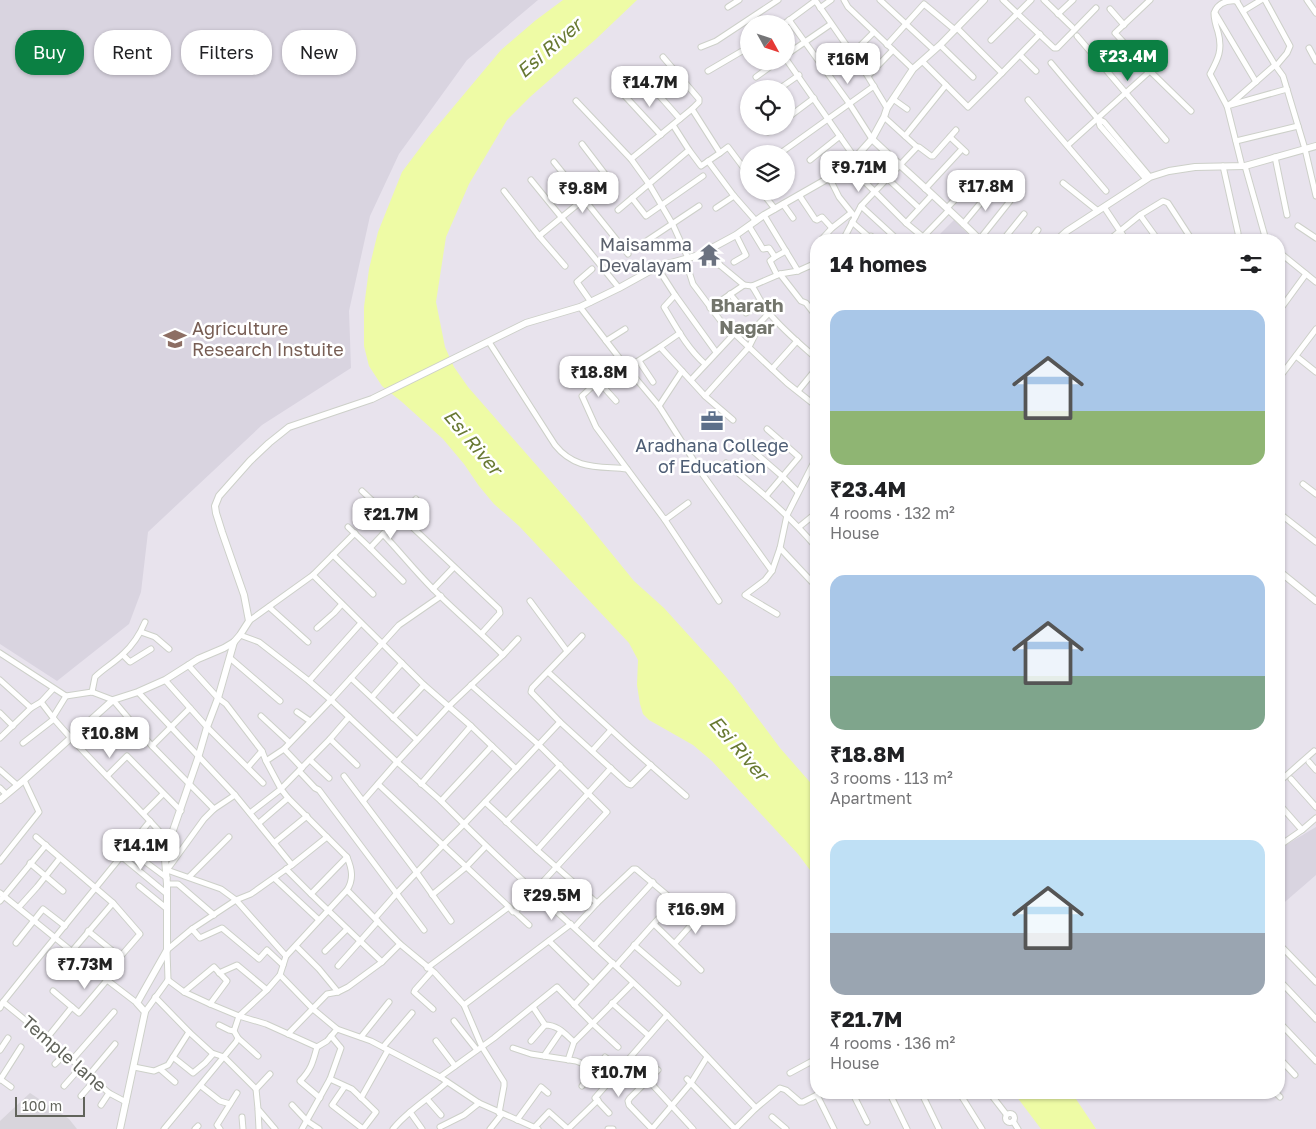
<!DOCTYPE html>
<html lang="en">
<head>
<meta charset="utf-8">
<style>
	:root { --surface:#fff; --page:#f6f6f6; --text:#202124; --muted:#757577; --accent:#0b8043 }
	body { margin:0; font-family:"Golos Text",sans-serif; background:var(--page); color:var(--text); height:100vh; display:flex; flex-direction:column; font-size:19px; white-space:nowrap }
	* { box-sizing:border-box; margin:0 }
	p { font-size:16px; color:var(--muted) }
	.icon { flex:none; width:28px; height:28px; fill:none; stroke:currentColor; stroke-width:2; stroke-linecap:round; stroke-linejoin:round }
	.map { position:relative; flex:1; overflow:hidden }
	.sheet { position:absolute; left:810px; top:234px; width:475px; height:865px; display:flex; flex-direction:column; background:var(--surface); border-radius:20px; box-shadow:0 1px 4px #0004 }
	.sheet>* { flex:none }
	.top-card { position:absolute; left:15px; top:30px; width:475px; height:45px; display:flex; gap:10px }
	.needle { width:32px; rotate:130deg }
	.tools { position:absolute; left:740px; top:15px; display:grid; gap:10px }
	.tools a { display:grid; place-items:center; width:55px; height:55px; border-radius:50%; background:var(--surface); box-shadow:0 1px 4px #0004; font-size:25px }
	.scale { position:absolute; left:15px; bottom:12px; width:70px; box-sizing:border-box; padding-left:5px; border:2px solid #61635b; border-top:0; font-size:14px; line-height:18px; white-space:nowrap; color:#61635b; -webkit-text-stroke:4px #fff; paint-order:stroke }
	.price { position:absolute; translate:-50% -42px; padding:0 11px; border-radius:10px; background:#fff; color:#222; font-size:16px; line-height:32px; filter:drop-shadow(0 1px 2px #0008) }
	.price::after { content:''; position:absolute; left:50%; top:30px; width:15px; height:11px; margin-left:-8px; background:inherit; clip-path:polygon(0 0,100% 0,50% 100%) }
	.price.on { background:var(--accent); color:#fff }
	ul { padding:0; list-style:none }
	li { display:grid; align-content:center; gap:10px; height:265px; padding:0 20px }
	li span { display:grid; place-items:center; height:155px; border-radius:15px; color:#555 }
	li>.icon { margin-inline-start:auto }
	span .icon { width:90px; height:90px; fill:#fffc; stroke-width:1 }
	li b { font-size:21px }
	h2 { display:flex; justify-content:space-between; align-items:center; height:60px; padding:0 20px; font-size:21px }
	.chip { padding:0 18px; border-radius:20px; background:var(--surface); box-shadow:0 1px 4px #0004; font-size:18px; line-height:45px }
	.chip.on { background:var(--accent); color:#fff }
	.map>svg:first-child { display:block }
	.industrial { fill:#d8d5dc }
	.education { fill:#d9d4e0 }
	.water { fill:#eefba5 }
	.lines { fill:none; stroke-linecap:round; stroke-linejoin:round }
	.minor-casing { stroke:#cdd0c9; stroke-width:7 }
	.tertiary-casing { stroke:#cdd0c9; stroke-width:8 }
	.minor { stroke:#fff; stroke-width:5 }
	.tertiary { stroke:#fff; stroke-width:6 }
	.labels { text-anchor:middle; stroke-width:5; stroke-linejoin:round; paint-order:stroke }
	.worship-label { font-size:18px; fill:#5b616d; stroke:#fff; text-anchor:end }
	.education-label { font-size:18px; fill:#785e54; stroke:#fff; text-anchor:start }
	.service-label { font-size:18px; fill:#4e5e75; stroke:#fff }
	.street-label { font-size:18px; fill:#61635b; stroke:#fff }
	.water-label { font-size:19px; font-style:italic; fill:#687932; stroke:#fff }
	.neighbourhood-label { font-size:19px; font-weight:bold; fill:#73756c; stroke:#fff }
</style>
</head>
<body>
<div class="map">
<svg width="1316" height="1129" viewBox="0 0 1316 1129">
	<rect width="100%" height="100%" fill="#e8e3ed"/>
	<polygon class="industrial" points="30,1093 69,1119 77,1129 0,1129 0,1121"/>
	<g class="education">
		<polygon points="0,0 538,0 467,60 399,154 370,216 349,311 351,368 262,425 148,532 141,592 129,624 57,681 0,644"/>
		<polygon points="954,220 974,240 936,240 935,239"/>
		<polygon points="1316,827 1316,875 1279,907 1279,849"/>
	</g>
	<g class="water">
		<polygon points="563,0 637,0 596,39 530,97 507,120 469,184 446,237 436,302 445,347 454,367 468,387 581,516 634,581 664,608 713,662 733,685 780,748 816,789 816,878 798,854 712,761 693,745 649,720 643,714 640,704 637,685 638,660 629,643 519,526 494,504 479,486 464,464 443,439 402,402 382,386 369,366 364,346 364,307 369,269 378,232 402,172 429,136 501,50 536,20"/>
		<polygon points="1014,1093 1072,1093 1096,1129 1041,1129"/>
	</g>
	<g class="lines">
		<defs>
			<g id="minor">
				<polyline points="815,0 867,75 887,108"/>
				<polyline points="844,0 848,7 913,69"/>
				<polyline points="880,0 934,50"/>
				<polyline points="1003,0 1054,48 1057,48 1096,8"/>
				<polyline points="1044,0 1072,27"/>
				<polyline points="1150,0 1115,33 1150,71 1191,111"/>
				<polyline points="1236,0 1275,65 1283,76 1305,149 1316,196"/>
				<polyline points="1265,0 1290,46 1287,53 1276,66"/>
				<polyline points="1307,0 1316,13"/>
				<path d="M1237,1C1227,0 1218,3 1214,13C1214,20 1216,26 1218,32C1223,50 1218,59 1210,74L1227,106L1287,89"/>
				<polyline points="728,7 739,0"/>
				<polyline points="820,8 831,0"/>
				<polyline points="1110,9 1124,25"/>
				<polyline points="1243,11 1261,0"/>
				<polyline points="1215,13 1256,82"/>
				<polyline points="1058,14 1073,0"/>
				<polyline points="789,20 849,103 872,139"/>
				<polyline points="784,24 815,1"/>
				<polyline points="957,28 1002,73 1040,34"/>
				<polyline points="1077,36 1166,140"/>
				<polyline points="991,40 1031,0"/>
				<polyline points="887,45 924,4 955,30"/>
				<polyline points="940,45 973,77"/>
				<polyline points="701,47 716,41 778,0"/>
				<polyline points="1309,48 1316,61"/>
				<polyline points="852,54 874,32"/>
				<polyline points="786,55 831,24"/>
				<polyline points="1020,55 1036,71"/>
				<polyline points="663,57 699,99 699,102 692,109"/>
				<polyline points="786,59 855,158"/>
				<polyline points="922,61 968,107 1002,73"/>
				<polyline points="1051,63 1098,119 1104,122 1150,177"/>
				<polyline points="708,71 749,47"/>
				<polyline points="642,76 680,119"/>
				<polyline points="868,76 893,50"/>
				<polyline points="756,77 778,61"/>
				<polyline points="779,89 799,75"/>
				<polyline points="624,95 661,135"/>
				<polyline points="893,99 907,109"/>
				<polyline points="1028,100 1106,191"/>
				<polyline points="576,101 631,159 649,184 673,225 688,258"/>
				<polyline points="786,119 814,98"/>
				<polyline points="1098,119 1100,126 1146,179"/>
				<polyline points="673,125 689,150 701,166 720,153"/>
				<polyline points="768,132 776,126"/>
				<polyline points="905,136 946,85"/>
				<polyline points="950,137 966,152"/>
				<polyline points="1236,141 1298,126"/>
				<polyline points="1068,145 1150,71"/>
				<polyline points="917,147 919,147 931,156 933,156 956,130"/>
				<polyline points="782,152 874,86"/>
				<polyline points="1275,157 1287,215"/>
				<polyline points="631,159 692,109 720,153 728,147 749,175"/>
				<polyline points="810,160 840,136"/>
				<polyline points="708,161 734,196 756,221"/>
				<polyline points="554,162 628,254"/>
				<polyline points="1223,166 1238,233"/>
				<polyline points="1242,166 1227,106 1233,102 1275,65"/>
				<polyline points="1245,166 1266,240"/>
				<polyline points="829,177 839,197 855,217"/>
				<polyline points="888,179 919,208"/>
				<polyline points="531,180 619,288"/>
				<polyline points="866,183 906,223 932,195"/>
				<polyline points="1063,183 1098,211"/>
				<polyline points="925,189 962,149"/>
				<polyline points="504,191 539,236 584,199 608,178 582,144"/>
				<polyline points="761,191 775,209"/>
				<polyline points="799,195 815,219 817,220 822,217 832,228"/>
				<polyline points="632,198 646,216 703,176"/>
				<polyline points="783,204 793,218"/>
				<polyline points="861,206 898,240"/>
				<polyline points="1104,207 1126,240"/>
				<polyline points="716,208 734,196"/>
				<polyline points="947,208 978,175"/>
				<polyline points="618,210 689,150"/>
				<polyline points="764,215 798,271"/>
				<polyline points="1140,215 1158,240"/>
				<polyline points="852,222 869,237 871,236 876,240"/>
				<polyline points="906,223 923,237"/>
				<polyline points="963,224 993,188"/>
				<polyline points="749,226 763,249 769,248 775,257"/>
				<polyline points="1298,226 1316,238"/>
				<polyline points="539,236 565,266"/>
				<polyline points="821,240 832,228 851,213"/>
				<polyline points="843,240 861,206 917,147 884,117"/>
				<polyline points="918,240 923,237 949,210"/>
				<polyline points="979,240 1010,201"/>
				<polyline points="1003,240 1024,214"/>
				<polyline points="1030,240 1038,230"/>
				<polyline points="1109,240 1140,215 1163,201 1168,203 1192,240"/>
				<polyline points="642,244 699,206"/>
				<polyline points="711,249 720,265"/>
				<polyline points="1279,252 1316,282"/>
				<polyline points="699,255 721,266 744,285"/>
				<polyline points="685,259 693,284 720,320 772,369 797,341"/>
				<polyline points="734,262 746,255 736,235"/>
				<polyline points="657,267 675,295 716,352"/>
				<polyline points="780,274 801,301 806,303 816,316"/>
				<polyline points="777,275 770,261 775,257 786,251"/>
				<path d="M752,286C758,295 762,305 769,313C783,330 800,344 816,358"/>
				<polyline points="730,294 746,313 762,303"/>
				<path d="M675,295L664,307C676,327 687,348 705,364"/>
				<polyline points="591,302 577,282 592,269"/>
				<polyline points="580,307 627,368 660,347 705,396 733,420"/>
				<polyline points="710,308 744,285 752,286 780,274 798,271 816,263"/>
				<polyline points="1279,311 1306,274"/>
				<polyline points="751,332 769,313"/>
				<polyline points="606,341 625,329"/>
				<path d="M489,342L555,445C575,470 598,466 627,469"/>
				<polyline points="660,347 680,333"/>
				<polyline points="1296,356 1316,372"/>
				<polyline points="639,361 653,382"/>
				<polyline points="622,362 598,381 582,396 596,427 665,520 688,503"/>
				<polyline points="627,368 659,406 703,475 772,571"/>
				<polyline points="772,369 787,383 816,406"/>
				<polyline points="1279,378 1316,329"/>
				<polyline points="691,380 734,334"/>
				<polyline points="598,381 616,401"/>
				<polyline points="798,391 816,369"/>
				<polyline points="705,396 749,347 755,335"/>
				<polyline points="659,406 682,371"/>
				<polyline points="744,443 782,476 798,492"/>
				<path d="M726,463C758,489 789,515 816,547"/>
				<polyline points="1303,484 1316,494"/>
				<polyline points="362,491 395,522"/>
				<polyline points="766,496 799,457 767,429"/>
				<polyline points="1279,513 1316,542"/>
				<polyline points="665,520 719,601"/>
				<polyline points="410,525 499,609 500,613 482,633"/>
				<polyline points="348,527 370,548"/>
				<polyline points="799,527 815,514"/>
				<path d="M383,534C400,552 415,571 433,589C456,612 480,632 503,655"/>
				<polyline points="780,548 812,582"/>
				<polyline points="333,555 373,594"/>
				<polyline points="313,575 424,685 471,726 516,769"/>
				<polyline points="403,581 370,548 416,499"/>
				<polyline points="433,589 454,567"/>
				<polyline points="530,601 567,651"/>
				<polyline points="269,607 308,642"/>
				<polyline points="777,614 745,595 765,580 772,571 780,548 787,515 816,458"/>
				<polyline points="249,621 313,575 355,533"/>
				<polyline points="317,628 334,613 342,604"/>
				<polyline points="141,632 155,637 169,649"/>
				<polyline points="240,635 259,642 309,681 331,700 399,625 441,596"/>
				<polyline points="582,636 532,688 531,692 560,722 628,784 631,785 651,765"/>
				<polyline points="0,653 66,696 92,692 113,700 152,746 214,809"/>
				<polyline points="123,655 130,662 151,649"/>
				<polyline points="230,658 280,701"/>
				<polyline points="188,665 218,698 226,704 262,751"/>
				<polyline points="548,672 630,747 686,796"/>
				<polyline points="351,678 417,740"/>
				<polyline points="0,680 31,708"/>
				<polyline points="165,680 207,727 263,783"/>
				<polyline points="309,681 361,623"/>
				<path d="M92,692L95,677C104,668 114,663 123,654C133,645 140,634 145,622"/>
				<polyline points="138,692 235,795 292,865"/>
				<polyline points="372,697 402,663"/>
				<polygon points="331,700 349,717 330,739 281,789 266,761 284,749"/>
				<polyline points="41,702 53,689"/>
				<polyline points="297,712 310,721"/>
				<polyline points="0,713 13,726"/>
				<polyline points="261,716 289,742"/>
				<polyline points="53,717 66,696"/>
				<polyline points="349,717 397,762 363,801"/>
				<polyline points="393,718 424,685"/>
				<path d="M54,719C91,762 132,800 169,842"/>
				<polyline points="92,720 101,731"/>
				<path d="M560,722L485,802L464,824C529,889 600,949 666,1014C697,1045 726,1077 756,1108L735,1129"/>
				<polyline points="0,738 31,708 41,702 54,719 23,743"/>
				<polyline points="330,739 357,765"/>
				<polyline points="152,746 190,708"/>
				<polyline points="284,749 302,768"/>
				<polyline points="592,751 611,730"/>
				<polyline points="310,760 329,778"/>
				<polyline points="1309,762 1316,770"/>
				<polyline points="248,767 262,751 266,761"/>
				<polyline points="0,770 17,785"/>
				<polyline points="299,771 315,788 319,790 424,930"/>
				<polyline points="107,776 127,756 181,811"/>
				<polyline points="344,776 417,873 451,921"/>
				<polyline points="1291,779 1316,807"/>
				<polyline points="1279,782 1314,751"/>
				<polyline points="421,784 471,726"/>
				<polyline points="0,788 6,794"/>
				<polyline points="441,801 492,746"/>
				<polyline points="485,802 537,850 597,903"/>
				<polyline points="1279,804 1302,830"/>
				<polyline points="144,813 163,794"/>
				<polyline points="506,822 560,765"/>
				<polyline points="259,823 288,798"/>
				<polyline points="36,837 113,903 140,934 120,957 88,931"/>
				<polyline points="134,841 165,859"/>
				<polyline points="274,843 307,816"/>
				<polyline points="1279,846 1302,830 1316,818"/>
				<polyline points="128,849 167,878"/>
				<polyline points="537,850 611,768"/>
				<polyline points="121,856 167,894"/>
				<polyline points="0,861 39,812 24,780"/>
				<polyline points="30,863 63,891"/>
				<polyline points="286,869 311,894 382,962"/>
				<polyline points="189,877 229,837"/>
				<polyline points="274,878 319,920"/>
				<polyline points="167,884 178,884 214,915"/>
				<polyline points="139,886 166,908"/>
				<polyline points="347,890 400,944 435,973 464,1005 482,1047 504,1082 504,1086 499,1113"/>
				<polyline points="0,893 107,980 137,1003"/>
				<polyline points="311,894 347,857"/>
				<polyline points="432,895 466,867 486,846"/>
				<polyline points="0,901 46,845"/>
				<polyline points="19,907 37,887 60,858"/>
				<polyline points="509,907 443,845 464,824 441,801 397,762 449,706 503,655 518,639"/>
				<polyline points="515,912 529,925"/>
				<polyline points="375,918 397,893 443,845 378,784"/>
				<polyline points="654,924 701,970"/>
				<polyline points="575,927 597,903 633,869 636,869 674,901 616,966"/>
				<polyline points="192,929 200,938 222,928 259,959 267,950 283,965"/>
				<polyline points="549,941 593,984"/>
				<polyline points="16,943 43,909 65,926"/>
				<polyline points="675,943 702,913"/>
				<polyline points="1279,944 1316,982"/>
				<polyline points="634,945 678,983"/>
				<polyline points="296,946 319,969 338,992"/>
				<polyline points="594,946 653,882"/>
				<polyline points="72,951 113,903"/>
				<polyline points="325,951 347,929"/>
				<polyline points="286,956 236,900 251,894 292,865 327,837"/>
				<polyline points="338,966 378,921"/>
				<polyline points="427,968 509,907 513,912 516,911 607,812 539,745 471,685"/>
				<polyline points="432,971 415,990 414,992 433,1009"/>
				<polyline points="219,973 237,965 267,990"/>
				<polyline points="168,980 167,950 192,929 236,900 221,889 167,870 204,819 214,809 235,795"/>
				<polyline points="1279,980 1316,1019"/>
				<polyline points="53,991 79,1013 107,980"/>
				<polyline points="184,992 214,967 227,981 210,1004"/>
				<polyline points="155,997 189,1032 212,1053 224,1057 256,1089"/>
				<polyline points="3,1002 47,1038 109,1093 126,1102"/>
				<polyline points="612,1003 648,1035"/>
				<polyline points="464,1005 571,924"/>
				<polyline points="574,1005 613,963"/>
				<polyline points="533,1007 545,1025"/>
				<polyline points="0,1008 3,1002 27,972 150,821"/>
				<polyline points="145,1012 168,980 184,992 210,1004 239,1016 266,1024 317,1047 327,1041 337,1029 313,1009 280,975"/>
				<polyline points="454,1021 477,1050"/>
				<polyline points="1279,1022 1316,1061"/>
				<polyline points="219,1025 229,1030 234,1031"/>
				<polyline points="337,1029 371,1041 440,1077 479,1103 538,1129"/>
				<polyline points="288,1034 327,994 338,992 348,987 382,962 400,944"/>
				<polyline points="361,1037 389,1002"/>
				<polyline points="47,1038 72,1007"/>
				<polyline points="238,1038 258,1056"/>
				<polyline points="436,1041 455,1066"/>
				<path d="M531,1041L545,1025C558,1025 565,1034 574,1042"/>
				<path d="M317,1047C313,1062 311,1070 300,1081L320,1098"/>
				<polyline points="383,1047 412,1013"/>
				<polyline points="513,1048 531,1054 576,1061 596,1069 605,1057 620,1068"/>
				<polyline points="0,1050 8,1038"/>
				<polyline points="544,1056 561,1031"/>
				<polyline points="173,1057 193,1073 205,1063 213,1054"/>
				<polyline points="1279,1058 1295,1075"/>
				<polyline points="72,1060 114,1012"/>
				<polyline points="568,1060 574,1042 633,983"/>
				<polyline points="55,1064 65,1054"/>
				<polyline points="134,1067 154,1071 168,1065 189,1032"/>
				<polyline points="160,1069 175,1082"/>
				<polyline points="790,1073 816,1059"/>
				<polyline points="270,1074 256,1089 258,1109 275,1129"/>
				<polyline points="89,1075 115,1044"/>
				<polyline points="440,1077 494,1038 557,987 592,1023 618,1047"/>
				<polyline points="0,1079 11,1087"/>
				<polyline points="330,1079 352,1089 376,1112 363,1129 332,1105 345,1086"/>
				<polyline points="687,1079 735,1129"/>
				<polyline points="0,1080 21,1047"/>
				<polyline points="648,1080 693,1129"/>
				<polyline points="64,1086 80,1068"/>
				<polyline points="201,1086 220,1101 230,1104"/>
				<polyline points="582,1086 596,1069"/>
				<polyline points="852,1092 867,1122"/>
				<polyline points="889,1092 907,1129"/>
				<polyline points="921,1092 939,1129"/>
				<polyline points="989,1092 1006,1114"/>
				<polyline points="1275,1092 1280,1097"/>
				<polyline points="817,1095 834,1129"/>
				<polyline points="81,1096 94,1081"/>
				<polyline points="962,1097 982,1129"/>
				<polyline points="361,1098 388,1050"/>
				<polyline points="427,1099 441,1115"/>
				<polyline points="101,1105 109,1093"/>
				<polyline points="292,1105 307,1121 319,1129"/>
				<polyline points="756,1108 780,1088 786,1090 800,1102 803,1102 823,1092"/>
				<polyline points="258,1110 259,1129"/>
				<polyline points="410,1112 422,1129"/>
				<polyline points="609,1113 595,1098 667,1015"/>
				<circle cx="1010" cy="1118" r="4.5"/>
				<polyline points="242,1117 243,1129"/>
				<polyline points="772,1117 786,1129"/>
				<polyline points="517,1120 541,1087 548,1093"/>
				<polyline points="1013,1121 1018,1129"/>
				<polyline points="440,1127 464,1115 479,1103"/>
				<polyline points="535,1127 549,1112 568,1129 598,1100"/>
				<path d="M164,1129L236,1042L238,1038L234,1031L239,1016L267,990L280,975L286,956L347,890C354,879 352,869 347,857L288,798L281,789L250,813"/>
				<polyline points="195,1129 198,1126"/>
				<polyline points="220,1129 217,1125 237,1093"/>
				<polyline points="302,1129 330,1079 341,1048 331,1036"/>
				<path d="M393,1129C408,1110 430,1098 447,1082"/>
				<polyline points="490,1129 502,1114"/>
				<polyline points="608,1129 613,1129"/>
				<polyline points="652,1129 691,1083 707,1057"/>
				<polyline points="652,1129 629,1105 628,1101 630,1098 658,1070"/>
			</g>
			<g id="tertiary">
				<path d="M872,139C908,173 945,205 980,240"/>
				<polyline points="1057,240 1067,231 1150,177 1169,171 1195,167 1245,166 1316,146"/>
				<polyline points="1279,571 1316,601"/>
				<polyline points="0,800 24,780 113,700 138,692 165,680 198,659 224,648 234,642 240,635 249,621 244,595 222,532 216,513 215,506 219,496 250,461 269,443 289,427 372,399 526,323 580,307 619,288 657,267 699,255 736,235 764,215 834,175 855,158 872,139 884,117 887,108 913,69 940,45 984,0"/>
				<polyline points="120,1129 145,1012 137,1003 167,950 167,884 165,859 169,842 198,758 207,727 218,698 234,642"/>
			</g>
		</defs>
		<use href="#minor" class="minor-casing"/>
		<use href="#tertiary" class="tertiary-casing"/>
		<use href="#minor" class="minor"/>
		<use href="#tertiary" class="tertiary"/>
	</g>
	<defs>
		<symbol id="temple-bare" viewBox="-9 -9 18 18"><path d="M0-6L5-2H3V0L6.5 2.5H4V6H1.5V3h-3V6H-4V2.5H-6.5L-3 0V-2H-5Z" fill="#6b7280" stroke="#fff" stroke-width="2.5" paint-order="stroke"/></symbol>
		<symbol id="university-bare" viewBox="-9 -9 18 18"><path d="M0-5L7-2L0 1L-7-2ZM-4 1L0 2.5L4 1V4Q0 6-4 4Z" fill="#8d6e63" stroke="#fff" stroke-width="2.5" paint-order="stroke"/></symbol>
		<symbol id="office-bare" viewBox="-9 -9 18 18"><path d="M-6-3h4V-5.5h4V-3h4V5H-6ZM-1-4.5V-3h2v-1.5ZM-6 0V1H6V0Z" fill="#5c6f8a" stroke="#fff" stroke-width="2.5" paint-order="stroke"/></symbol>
	</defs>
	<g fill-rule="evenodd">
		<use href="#temple-bare" x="693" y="239" width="32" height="32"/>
		<use href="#university-bare" x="159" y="323" width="32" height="32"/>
		<use href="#office-bare" x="696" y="405" width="32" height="32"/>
	</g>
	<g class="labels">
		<g class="worship-label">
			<text x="692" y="251">Maisamma<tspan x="692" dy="21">Devalayam</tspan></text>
		</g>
		<g class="education-label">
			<text x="192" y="335">Agriculture<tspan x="192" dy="21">Research Instuite</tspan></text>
		</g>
		<g class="service-label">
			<text x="712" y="452">Aradhana College<tspan x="712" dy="21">of Education</tspan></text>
		</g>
		<g class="street-label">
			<text transform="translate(64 1054) rotate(41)" y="6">Temple lane</text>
		</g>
		<g class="water-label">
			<text transform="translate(549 48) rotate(-41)" y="7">Esi River</text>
			<text transform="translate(473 442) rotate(50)" y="7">Esi River</text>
			<text transform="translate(739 748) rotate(49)" y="7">Esi River</text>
		</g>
		<g class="neighbourhood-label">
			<text x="747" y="312">Bharath<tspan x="747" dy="22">Nagar</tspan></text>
		</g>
	</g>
</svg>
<div class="tools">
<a><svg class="needle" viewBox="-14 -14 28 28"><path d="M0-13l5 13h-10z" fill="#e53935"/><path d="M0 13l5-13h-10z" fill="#757577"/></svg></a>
<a><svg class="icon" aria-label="locate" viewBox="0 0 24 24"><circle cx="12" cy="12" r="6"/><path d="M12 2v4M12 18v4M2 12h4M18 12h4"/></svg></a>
<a><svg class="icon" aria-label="layers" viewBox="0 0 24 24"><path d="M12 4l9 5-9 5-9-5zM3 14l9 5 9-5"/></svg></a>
</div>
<div class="scale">100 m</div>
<b class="price on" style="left:1128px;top:82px">₹23.4M</b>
<b class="price" style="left:848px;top:85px">₹16M</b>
<b class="price" style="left:650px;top:108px">₹14.7M</b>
<b class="price" style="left:859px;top:193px">₹9.71M</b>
<b class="price" style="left:986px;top:212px">₹17.8M</b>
<b class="price" style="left:583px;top:214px">₹9.8M</b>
<b class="price" style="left:599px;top:398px">₹18.8M</b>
<b class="price" style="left:391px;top:540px">₹21.7M</b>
<b class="price" style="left:110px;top:759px">₹10.8M</b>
<b class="price" style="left:141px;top:871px">₹14.1M</b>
<b class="price" style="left:552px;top:921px">₹29.5M</b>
<b class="price" style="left:696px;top:935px">₹16.9M</b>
<b class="price" style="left:85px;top:990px">₹7.73M</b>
<b class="price" style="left:619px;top:1098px">₹10.7M</b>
<div class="top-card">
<a class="chip on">Buy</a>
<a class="chip">Rent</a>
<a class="chip">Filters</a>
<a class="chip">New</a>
</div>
<section class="sheet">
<h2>14 homes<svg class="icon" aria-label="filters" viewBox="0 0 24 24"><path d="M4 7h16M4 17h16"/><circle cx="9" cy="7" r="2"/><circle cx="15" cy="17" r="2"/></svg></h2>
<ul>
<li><span style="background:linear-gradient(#a9c7e8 65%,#8fb573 0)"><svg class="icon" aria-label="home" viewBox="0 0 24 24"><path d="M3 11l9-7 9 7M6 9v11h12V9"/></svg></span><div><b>₹23.4M</b><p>4 rooms · 132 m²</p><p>House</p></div></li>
<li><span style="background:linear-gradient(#a9c7e8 65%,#7fa58c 0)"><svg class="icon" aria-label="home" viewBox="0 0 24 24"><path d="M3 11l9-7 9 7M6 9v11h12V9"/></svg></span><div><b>₹18.8M</b><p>3 rooms · 113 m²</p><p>Apartment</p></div></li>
<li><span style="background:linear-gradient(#bfe0f5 60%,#9aa5b1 0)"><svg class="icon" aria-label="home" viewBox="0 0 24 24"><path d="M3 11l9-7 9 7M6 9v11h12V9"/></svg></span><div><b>₹21.7M</b><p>4 rooms · 136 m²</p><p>House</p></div></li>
</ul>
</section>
</div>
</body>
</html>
